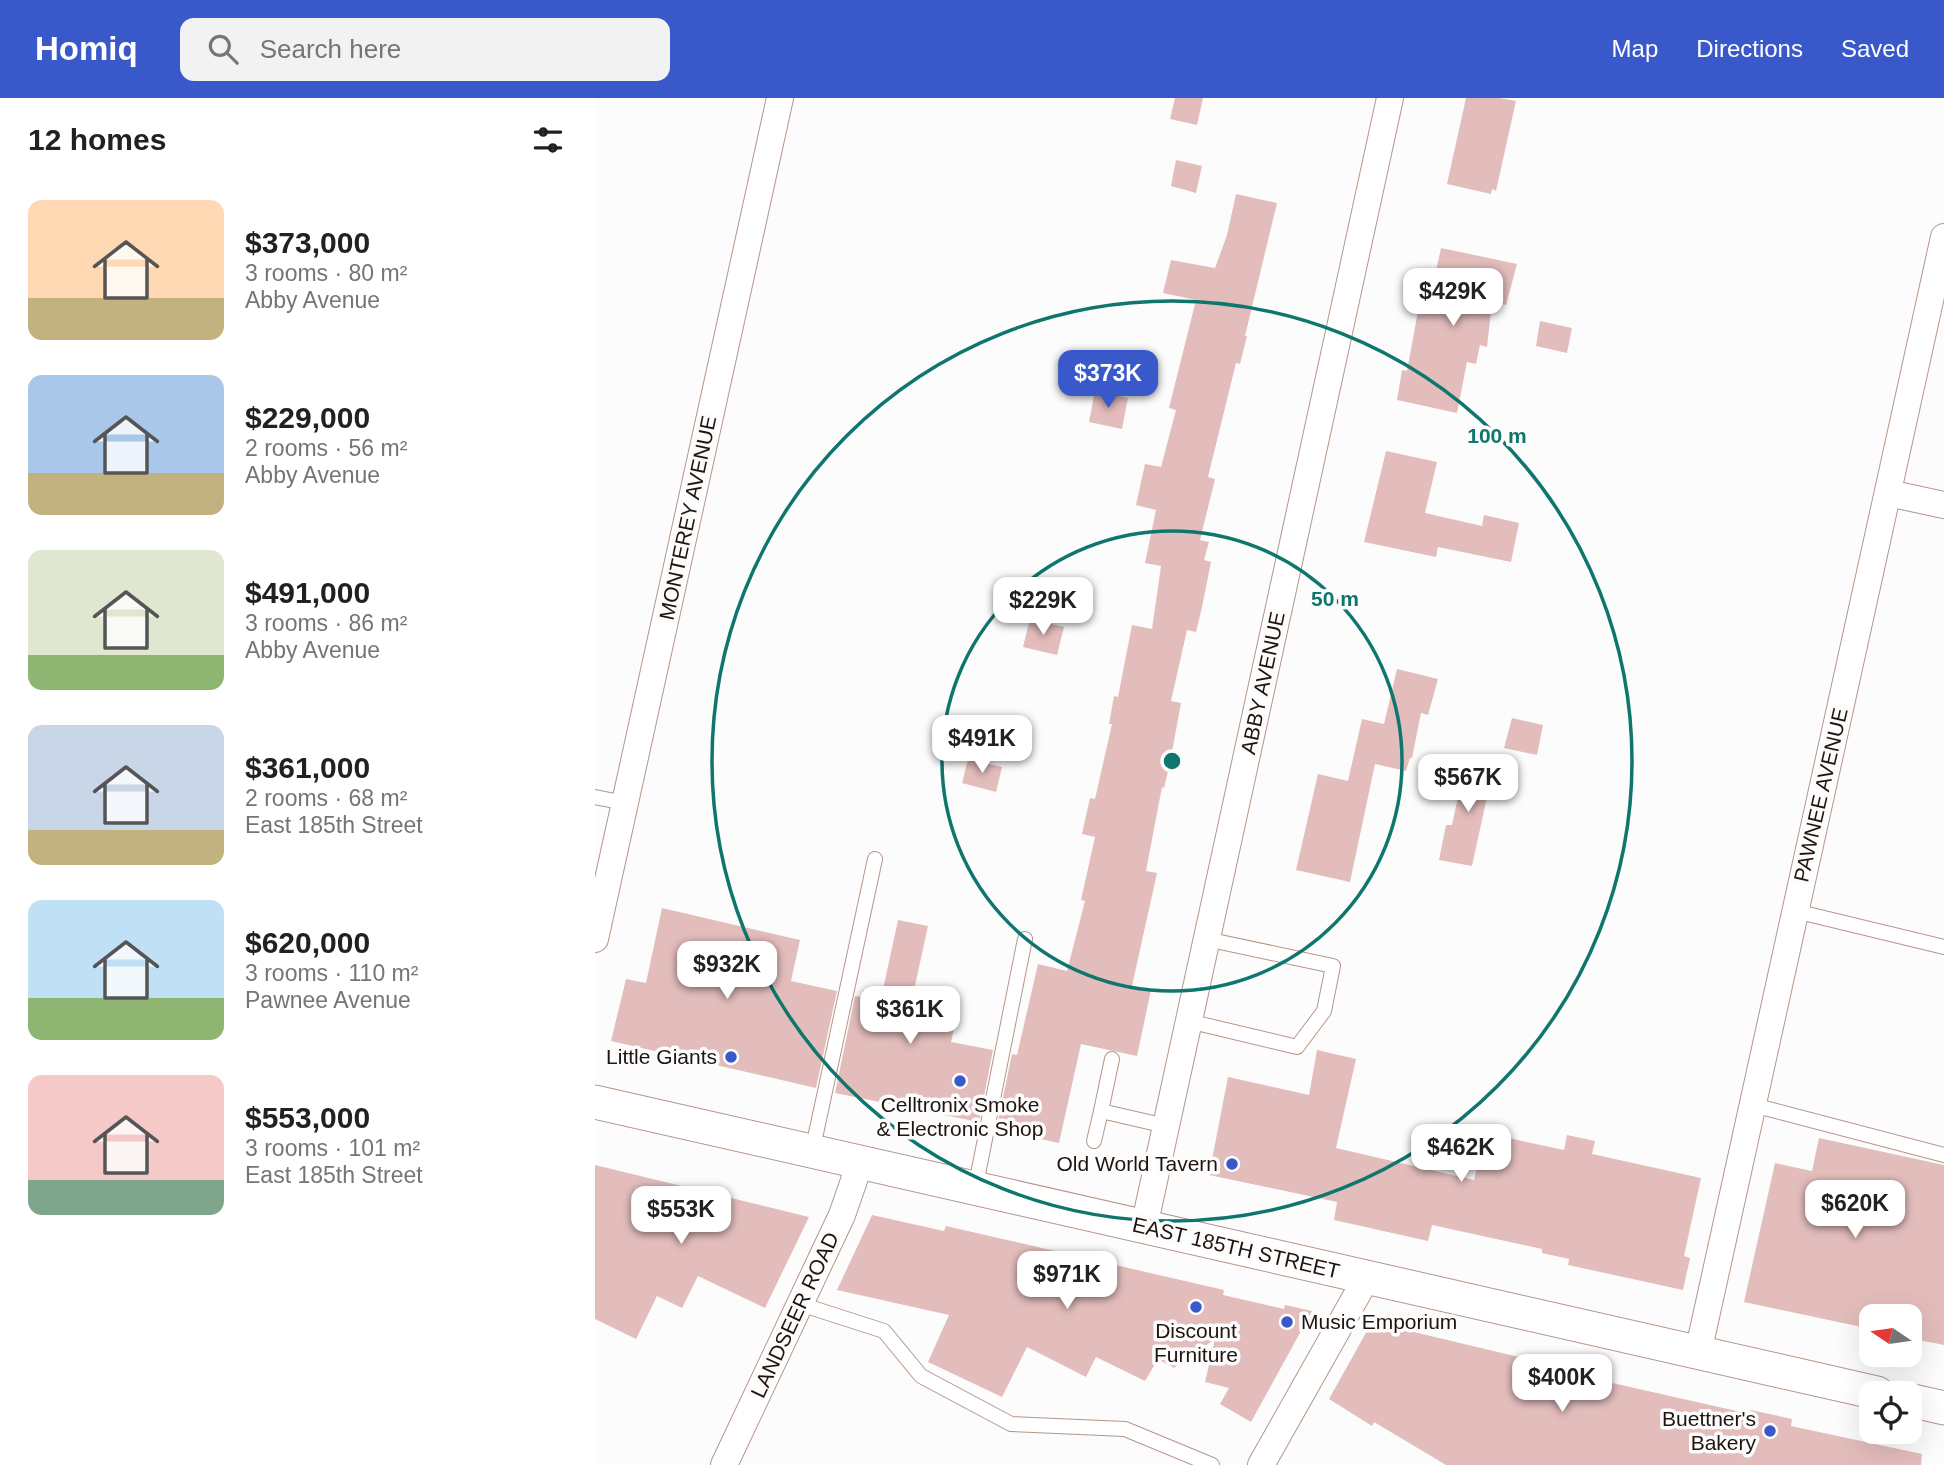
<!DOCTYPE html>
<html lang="en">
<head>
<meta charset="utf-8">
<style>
	:root { --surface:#fff; --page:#f2f2f2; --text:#202124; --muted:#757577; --accent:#3959cb }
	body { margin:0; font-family:Arial,sans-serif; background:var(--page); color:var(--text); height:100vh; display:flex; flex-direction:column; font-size:26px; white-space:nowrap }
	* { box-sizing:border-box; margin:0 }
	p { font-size:23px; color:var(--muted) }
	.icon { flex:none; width:38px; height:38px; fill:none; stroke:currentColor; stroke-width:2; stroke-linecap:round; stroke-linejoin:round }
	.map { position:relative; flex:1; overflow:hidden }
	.drawer { display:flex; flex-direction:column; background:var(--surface); width:595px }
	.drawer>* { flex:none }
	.needle { width:46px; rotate:283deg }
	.controls { position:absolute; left:1264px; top:1206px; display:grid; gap:14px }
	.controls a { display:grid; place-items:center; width:63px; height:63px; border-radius:14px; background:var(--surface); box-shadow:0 7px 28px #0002; font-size:35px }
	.price { position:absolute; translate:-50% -60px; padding:0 16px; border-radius:14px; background:#fff; color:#222; font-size:23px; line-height:46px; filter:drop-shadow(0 2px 4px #0008) }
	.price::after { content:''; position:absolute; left:50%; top:42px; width:21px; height:16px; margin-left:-10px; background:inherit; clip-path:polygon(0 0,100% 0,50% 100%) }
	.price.current { background:var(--accent); color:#fff }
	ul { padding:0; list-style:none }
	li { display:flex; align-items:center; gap:21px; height:175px; padding:0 28px }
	li span { display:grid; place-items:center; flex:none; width:196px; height:140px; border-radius:14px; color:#555 }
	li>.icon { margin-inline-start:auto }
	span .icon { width:84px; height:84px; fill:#fffc; stroke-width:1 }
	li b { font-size:30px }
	h2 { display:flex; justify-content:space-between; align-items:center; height:84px; padding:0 28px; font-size:30px }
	header { display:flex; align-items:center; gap:42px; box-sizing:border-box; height:98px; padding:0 35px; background:var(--accent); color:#fff }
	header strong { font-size:33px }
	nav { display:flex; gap:38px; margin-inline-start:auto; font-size:24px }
	.search { width:490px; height:63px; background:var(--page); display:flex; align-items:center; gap:18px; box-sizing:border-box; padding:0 24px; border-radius:14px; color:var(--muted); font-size:26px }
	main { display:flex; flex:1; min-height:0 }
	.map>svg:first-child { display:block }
	.building { fill:#e3bdbc }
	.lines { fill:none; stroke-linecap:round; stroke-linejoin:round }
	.service-casing { stroke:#b59687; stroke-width:16 }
	.minor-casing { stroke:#b59687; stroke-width:28 }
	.tertiary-casing { stroke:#b59687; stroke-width:35 }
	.service { stroke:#fff; stroke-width:14 }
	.minor { stroke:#fff; stroke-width:26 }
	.tertiary { stroke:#fff; stroke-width:33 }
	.ring { fill:none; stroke:#0f766e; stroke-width:3.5 }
	.poi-dot { fill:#3959cb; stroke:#fcfcfc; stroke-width:2.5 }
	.labels { text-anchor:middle; stroke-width:7; stroke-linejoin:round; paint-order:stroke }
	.street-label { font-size:21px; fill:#1f140e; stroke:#fcfcfc }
	.poi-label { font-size:21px; fill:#1f140e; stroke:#fcfcfc; text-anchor:end }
	.centre { fill:#0f766e; stroke:#fcfcfc; stroke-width:3.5 }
	.ring-label { font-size:21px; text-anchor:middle; font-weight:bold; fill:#0f766e; stroke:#fcfcfc; stroke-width:7; stroke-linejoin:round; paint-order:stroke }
</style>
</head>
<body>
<header>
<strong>Homiq</strong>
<div class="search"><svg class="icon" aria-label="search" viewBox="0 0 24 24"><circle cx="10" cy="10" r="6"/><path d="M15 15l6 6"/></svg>Search here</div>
<nav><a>Map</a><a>Directions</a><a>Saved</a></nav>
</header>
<main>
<section class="drawer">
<h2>12 homes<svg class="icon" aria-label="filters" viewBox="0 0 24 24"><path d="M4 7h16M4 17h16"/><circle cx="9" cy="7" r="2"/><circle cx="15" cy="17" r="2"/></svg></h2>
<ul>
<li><span style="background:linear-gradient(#ffd9b3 70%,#c2b280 0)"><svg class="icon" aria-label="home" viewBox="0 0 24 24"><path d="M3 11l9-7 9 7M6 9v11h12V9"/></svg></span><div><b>$373,000</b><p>3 rooms · 80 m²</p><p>Abby Avenue</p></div></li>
<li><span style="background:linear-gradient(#a9c7e8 70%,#c2b280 0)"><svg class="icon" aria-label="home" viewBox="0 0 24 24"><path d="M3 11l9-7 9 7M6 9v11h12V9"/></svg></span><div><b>$229,000</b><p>2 rooms · 56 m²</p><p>Abby Avenue</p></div></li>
<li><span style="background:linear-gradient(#dfe7d0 75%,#8fb573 0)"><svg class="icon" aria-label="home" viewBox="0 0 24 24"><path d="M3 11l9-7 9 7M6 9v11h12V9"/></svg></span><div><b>$491,000</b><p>3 rooms · 86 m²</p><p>Abby Avenue</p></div></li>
<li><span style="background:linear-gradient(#c9d6e8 75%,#c2b280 0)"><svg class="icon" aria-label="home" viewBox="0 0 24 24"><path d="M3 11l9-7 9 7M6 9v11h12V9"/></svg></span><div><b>$361,000</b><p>2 rooms · 68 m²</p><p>East 185th Street</p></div></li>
<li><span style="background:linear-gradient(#bfe0f5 70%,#8fb573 0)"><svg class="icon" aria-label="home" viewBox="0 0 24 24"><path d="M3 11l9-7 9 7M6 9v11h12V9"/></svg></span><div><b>$620,000</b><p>3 rooms · 110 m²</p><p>Pawnee Avenue</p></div></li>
<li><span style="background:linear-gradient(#f6c9c9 75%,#7fa58c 0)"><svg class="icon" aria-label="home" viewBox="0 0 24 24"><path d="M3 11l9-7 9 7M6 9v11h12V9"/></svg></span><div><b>$553,000</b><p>3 rooms · 101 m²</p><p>East 185th Street</p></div></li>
</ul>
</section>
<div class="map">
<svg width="1349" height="1367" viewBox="0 0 1349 1367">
	<rect width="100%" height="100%" fill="#fcfcfc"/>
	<g class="building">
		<polygon points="580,0 608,0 602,27 575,21"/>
		<polygon points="871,0 905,0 921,3 901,93 897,91 896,96 852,86"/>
		<polygon points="581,62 607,68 601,95 576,88"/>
		<polygon points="641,96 682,105 650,238 652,238 645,266 641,265 613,379 620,381 605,442 614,444 609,462 616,464 607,509 601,534 592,532 576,603 586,605 575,665 569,690 567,689 551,773 562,775 537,888 556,892 542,958 486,946 464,1045 405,1032 406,1029 402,1028 417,956 422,957 443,866 472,873 490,803 486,802 500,739 487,736 495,700 500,701 517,626 514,626 519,598 523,599 537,527 557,531 566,468 550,465 561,412 541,407 550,366 566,369 581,312 574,310 601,202 568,195 576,162 620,170 632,137"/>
		<polygon points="846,150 922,166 911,207 897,204 892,249 885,247 881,266 872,264 862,315 802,302 807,272 812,273 823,213 832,215"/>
		<polygon points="945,223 977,230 972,255 941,248"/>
		<polygon points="500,293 533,300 527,331 494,324"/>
		<polygon points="791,353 842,364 830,415 887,428 889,417 924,425 916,464 843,449 841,459 769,444"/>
		<polygon points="435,521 469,529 462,557 428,549"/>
		<polygon points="802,571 843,581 833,617 826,615 817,660 815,660 811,673 780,666 755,784 701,772 723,676 753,683 767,621 789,626"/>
		<polygon points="917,620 948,627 942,657 909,650"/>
		<polygon points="373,661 407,669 401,694 367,685"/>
		<polygon points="871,662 903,669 896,700 892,699 877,768 844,762 851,727 857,727"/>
		<polygon points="67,810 205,842 196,883 242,893 221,990 16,943 31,881 51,885"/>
		<polygon points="303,822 333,828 314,915 360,925 356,944 398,952 384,1024 240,995 260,898 267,899 268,892 287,896"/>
		<polygon points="722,952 761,961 741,1050 879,1082 883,1064 904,1069 913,1040 969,1052 972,1037 1000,1043 997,1056 1106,1080 1089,1158 1095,1160 1088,1192 973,1167 974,1161 947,1155 947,1151 837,1127 833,1143 739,1122 742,1104 614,1077 633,979 714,997"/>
		<polygon points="1224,1040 1349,1067 1349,1247 1314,1240 1314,1218 1276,1218 1276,1231 1149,1204 1180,1065 1217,1073"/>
		<polygon points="0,1067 214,1119 170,1210 103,1178 87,1210 62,1198 41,1241 0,1221"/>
		<polygon points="277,1117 349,1133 351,1128 629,1192 628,1197 689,1211 690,1207 717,1213 656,1324 625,1306 634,1290 610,1284 620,1241 579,1270 563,1261 550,1283 501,1259 491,1279 432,1249 407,1299 333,1264 354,1217 242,1192"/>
		<polygon points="777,1224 957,1267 955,1271 1155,1316 1156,1312 1197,1321 1196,1328 1327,1356 1326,1367 851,1367 779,1324 777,1328 734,1301"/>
	</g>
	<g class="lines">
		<defs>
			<g id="service">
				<polyline points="0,699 30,705"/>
				<polyline points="1200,813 1349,849"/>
				<polyline points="593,923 702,949 729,913 738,868 611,841"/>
				<polyline points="517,961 506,1013 571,1028"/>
				<polyline points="1158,1007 1349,1057"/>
				<polyline points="499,1043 506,1013"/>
				<polyline points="217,1054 280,761"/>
				<polyline points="380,1091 430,841"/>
				<polyline points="205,1206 289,1233 326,1278 416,1326 530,1331 617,1367"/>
			</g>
			<g id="minor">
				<polyline points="1293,395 1349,407"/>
				<polyline points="0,841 185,0"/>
				<polyline points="549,1129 795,0"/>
				<polyline points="1103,1255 1349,139"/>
				<polyline points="129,1367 247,1117 265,1065"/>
				<polyline points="666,1367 772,1179"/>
			</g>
			<g id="tertiary">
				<polyline points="0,1004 1282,1295"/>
				<polyline points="1314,1302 1349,1310"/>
			</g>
		</defs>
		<use href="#service" class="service-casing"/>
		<use href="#minor" class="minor-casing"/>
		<use href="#tertiary" class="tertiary-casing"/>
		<use href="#service" class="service"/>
		<use href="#minor" class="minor"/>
		<use href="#tertiary" class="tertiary"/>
	</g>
	<g class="ring">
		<circle cx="577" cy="663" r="230"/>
		<circle cx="577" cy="663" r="460"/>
	</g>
	<g class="poi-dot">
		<circle cx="136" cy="959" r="7"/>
		<circle cx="365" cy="983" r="7"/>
		<circle cx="637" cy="1066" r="7"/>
		<circle cx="601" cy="1209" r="7"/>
		<circle cx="692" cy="1224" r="7"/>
		<circle cx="1175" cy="1333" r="7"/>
	</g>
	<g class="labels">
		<g class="street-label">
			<text transform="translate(93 420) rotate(-78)" y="7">MONTEREY AVENUE</text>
			<text transform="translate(668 585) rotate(-78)" y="7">ABBY AVENUE</text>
			<text transform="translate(1226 697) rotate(-77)" y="7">PAWNEE AVENUE</text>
			<text transform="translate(641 1150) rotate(13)" y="7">EAST 185TH STREET</text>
			<text transform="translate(200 1217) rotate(-65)" y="7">LANDSEER ROAD</text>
		</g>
		<g class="poi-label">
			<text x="122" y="966">Little Giants</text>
			<text x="365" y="1014" text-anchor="middle">Celltronix Smoke<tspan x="365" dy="24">&amp; Electronic Shop</tspan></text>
			<text x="623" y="1073">Old World Tavern</text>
			<text x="706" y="1231" text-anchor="start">Music Emporium</text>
			<text x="601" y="1240" text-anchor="middle">Discount<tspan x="601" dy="24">Furniture</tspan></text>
			<text x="1161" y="1328">Buettner's<tspan x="1161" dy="24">Bakery</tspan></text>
		</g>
	</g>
	<circle cx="577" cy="663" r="10" class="centre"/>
	<g class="ring-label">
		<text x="902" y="345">100 m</text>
		<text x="740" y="508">50 m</text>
	</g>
</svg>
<div class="controls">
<a><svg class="needle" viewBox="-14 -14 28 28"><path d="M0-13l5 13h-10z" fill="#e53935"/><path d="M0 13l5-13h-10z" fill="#757577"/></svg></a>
<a><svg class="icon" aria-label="locate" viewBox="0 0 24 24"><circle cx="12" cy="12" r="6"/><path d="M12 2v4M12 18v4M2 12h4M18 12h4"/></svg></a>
</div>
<b class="price" style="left:858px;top:230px">$429K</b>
<b class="price current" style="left:513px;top:312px">$373K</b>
<b class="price" style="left:448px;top:539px">$229K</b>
<b class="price" style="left:387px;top:677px">$491K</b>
<b class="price" style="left:873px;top:716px">$567K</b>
<b class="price" style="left:132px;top:903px">$932K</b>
<b class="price" style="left:315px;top:948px">$361K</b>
<b class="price" style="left:866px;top:1086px">$462K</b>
<b class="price" style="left:1260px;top:1142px">$620K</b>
<b class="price" style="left:86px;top:1148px">$553K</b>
<b class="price" style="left:472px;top:1213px">$971K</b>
<b class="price" style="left:967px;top:1316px">$400K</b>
</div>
</main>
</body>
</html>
